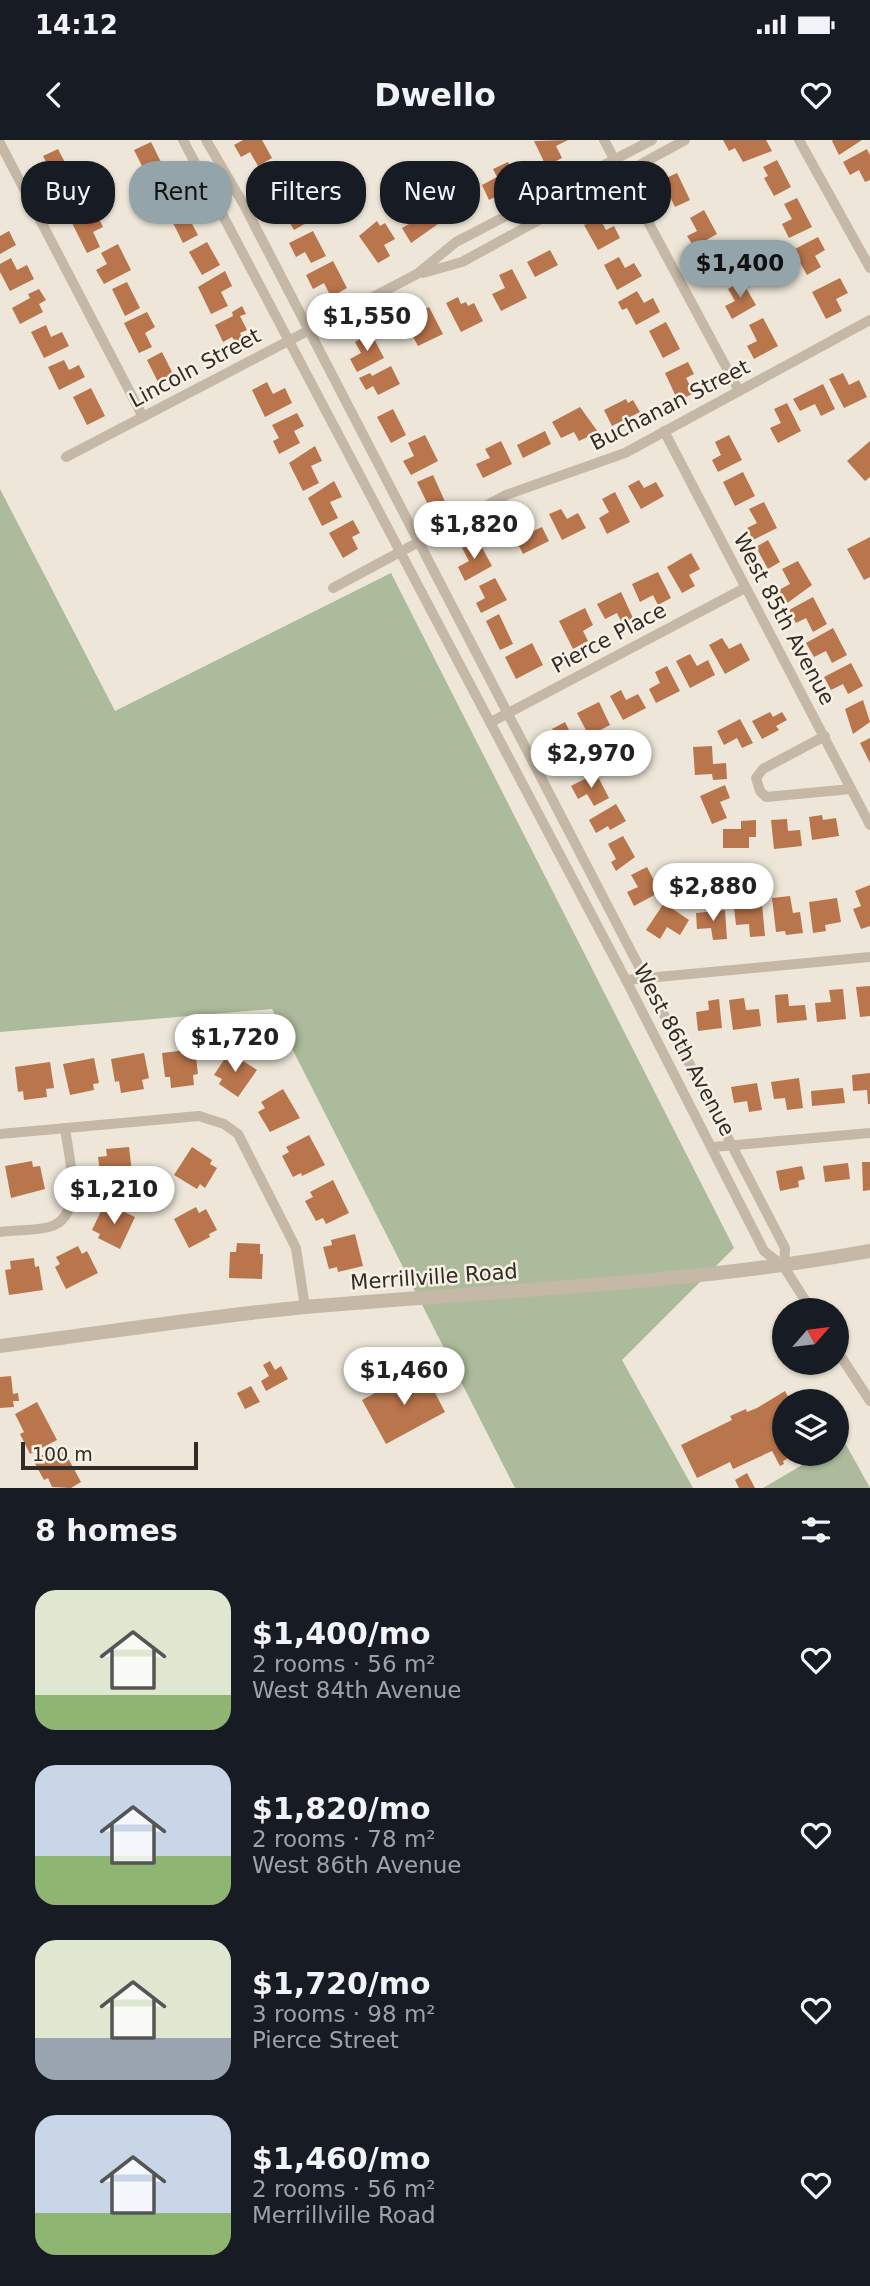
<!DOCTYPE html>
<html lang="en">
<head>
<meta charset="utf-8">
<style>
	:root { --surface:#171b24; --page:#20242c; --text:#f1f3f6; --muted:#9ea1a6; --accent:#93a5ab }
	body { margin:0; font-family:"DejaVu Sans",sans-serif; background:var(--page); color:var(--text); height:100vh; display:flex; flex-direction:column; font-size:26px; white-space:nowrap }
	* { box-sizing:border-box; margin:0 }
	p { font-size:23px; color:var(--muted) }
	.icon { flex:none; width:38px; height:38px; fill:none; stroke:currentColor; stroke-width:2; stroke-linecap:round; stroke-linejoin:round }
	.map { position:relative; height:1348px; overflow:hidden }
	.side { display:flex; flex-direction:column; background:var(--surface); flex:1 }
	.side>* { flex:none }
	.top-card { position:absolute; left:21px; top:21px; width:830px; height:63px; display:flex; gap:14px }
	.needle { width:46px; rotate:62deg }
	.fabs { position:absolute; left:772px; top:1158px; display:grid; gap:14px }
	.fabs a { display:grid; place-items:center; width:77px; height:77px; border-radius:50%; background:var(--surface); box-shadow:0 2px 5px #0004; font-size:35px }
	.scale { position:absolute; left:21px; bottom:18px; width:177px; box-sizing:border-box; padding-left:7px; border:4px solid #322b26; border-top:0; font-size:19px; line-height:24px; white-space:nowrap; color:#322b26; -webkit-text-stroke:5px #f7f1e5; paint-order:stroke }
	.price { position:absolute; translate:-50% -60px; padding:0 16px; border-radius:24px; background:#fff; color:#222; font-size:23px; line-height:46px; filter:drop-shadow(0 2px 4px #0008) }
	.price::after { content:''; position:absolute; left:50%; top:42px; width:21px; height:16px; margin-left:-10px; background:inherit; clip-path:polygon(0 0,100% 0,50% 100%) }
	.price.on { background:var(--accent); color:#111 }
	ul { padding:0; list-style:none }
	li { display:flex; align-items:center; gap:21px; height:175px; padding:0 35px }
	li span { display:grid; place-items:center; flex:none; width:196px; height:140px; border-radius:21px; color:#555 }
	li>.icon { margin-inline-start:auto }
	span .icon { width:84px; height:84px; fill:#fffc; stroke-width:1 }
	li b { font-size:30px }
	h2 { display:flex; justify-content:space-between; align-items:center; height:84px; padding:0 35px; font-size:30px }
	.chip { padding:0 24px; border-radius:28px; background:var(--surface); box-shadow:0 2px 5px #0004; font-size:24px; line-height:63px }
	.chip.on { background:var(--accent); color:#111 }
	.status { display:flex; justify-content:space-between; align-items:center; height:49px; padding:0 35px; background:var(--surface); direction:ltr }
	.status svg { height:19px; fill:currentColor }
	header { display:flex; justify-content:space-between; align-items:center; height:91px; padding:0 35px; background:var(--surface); font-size:32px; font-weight:800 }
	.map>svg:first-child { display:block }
	.green { fill:#acbb9b }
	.building { fill:#b9754c }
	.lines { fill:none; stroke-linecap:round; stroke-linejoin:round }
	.minor { stroke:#c5b8a6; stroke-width:10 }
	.tertiary { stroke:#c5b8a6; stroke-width:14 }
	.labels { text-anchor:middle; stroke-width:5; stroke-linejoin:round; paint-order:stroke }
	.street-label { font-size:21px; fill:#322b26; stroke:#f7f1e5 }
</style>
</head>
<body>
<div class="status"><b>14:12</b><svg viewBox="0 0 49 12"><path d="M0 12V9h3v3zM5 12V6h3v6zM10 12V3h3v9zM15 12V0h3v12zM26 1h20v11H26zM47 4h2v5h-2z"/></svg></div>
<header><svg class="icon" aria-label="back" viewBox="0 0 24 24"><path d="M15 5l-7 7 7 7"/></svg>Dwello<svg class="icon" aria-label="heart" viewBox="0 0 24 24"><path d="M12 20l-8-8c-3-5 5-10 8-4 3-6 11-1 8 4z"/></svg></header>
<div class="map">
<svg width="870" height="1348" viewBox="0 0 870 1348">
	<rect width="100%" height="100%" fill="#eee7d9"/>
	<g class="green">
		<polygon points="0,349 115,571 391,433 734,1108 622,1220 693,1348 515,1348 272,869 0,892"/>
		<polygon points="844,1301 870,1348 763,1348 821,1314 836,1314 837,1305"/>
	</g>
	<g class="building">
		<polygon points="243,0 262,0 272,18 258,26 250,12 241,17 234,5"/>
		<polygon points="568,0 556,6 562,18 546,26 534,1"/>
		<polygon points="723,0 766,0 772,11 743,22 735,8 729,11"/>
		<polygon points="862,0 839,15 832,1 833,0"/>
		<polygon points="151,2 164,28 147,36 134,10"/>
		<polygon points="58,9 72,36 57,43 43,16"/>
		<polygon points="867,9 870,15 870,40 865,42 859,30 850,35 843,22"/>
		<polygon points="777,20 791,47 774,56 764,38 768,36 763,27"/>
		<polygon points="508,22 520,45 489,60 482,45 497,37 493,29"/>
		<polygon points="279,23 293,47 278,55 272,44 260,50 253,37"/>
		<polygon points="677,33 690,60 675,67 662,40"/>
		<polygon points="77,38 85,54 75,59 82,73 70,80 54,51"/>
		<polygon points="170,38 178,50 170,55 174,62 152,75 143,58 162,48 160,44"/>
		<polygon points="466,49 474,65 451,77 443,61"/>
		<polygon points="295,58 308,82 294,90 287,78 278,83 271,71"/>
		<polygon points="797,58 812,87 789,98 782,84 792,79 784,64"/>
		<polygon points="184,69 198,95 183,103 170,77"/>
		<polygon points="704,70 717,94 694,107 687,96 697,91 690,78"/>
		<polygon points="95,71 103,87 93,92 100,107 87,113 72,83"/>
		<polygon points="432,71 438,84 411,103 402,88"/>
		<polygon points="599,77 606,90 614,86 620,98 598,110 584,85"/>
		<polygon points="377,81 380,86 385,83 395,99 384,105 390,116 378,123 359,96"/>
		<polygon points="9,91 16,105 0,114 0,96"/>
		<polygon points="313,91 326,116 311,123 305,112 296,117 289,103"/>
		<polygon points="818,97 825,110 815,116 821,127 807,135 793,110"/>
		<polygon points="207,102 220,125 202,135 189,112"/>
		<polygon points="118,104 131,130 104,144 96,130 107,124 101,113"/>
		<polygon points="723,105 737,131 722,139 715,126 705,131 699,119"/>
		<polygon points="550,110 558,125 535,137 527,122"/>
		<polygon points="619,117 625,128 634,123 642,136 617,150 604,125"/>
		<polygon points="11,118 17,130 27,125 34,139 10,151 0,132 0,124"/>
		<polygon points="333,121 347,148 331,157 324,143 313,149 306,135"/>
		<polygon points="512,129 527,158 501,171 492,154 505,148 499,135"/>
		<polygon points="225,131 232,146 221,152 228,166 211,174 198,147"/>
		<polygon points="840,138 848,153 836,159 842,171 826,179 812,152"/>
		<polygon points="742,141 756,165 732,179 725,166 735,161 728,149"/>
		<polygon points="127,142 140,168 125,176 112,149"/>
		<polygon points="39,149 46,160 39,164 43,172 20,184 12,168 30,158 28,154"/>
		<polygon points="637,151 644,163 653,158 660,172 636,185 627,168 622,170 618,162"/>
		<polygon points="458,157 461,164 466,162 468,166 474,163 483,181 461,192 446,163"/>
		<polygon points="242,166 246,174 240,176 247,190 240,193 243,199 236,203 232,197 223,202 215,185 233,176 232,172"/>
		<polygon points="429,167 443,194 418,206 410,191 422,185 416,173"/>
		<polygon points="147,172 155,187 145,193 152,207 139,213 124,183"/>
		<polygon points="763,178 778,206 754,219 747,206 757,201 749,185"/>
		<polygon points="666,182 680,209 663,218 649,191"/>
		<polygon points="46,185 51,197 62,192 69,206 44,218 31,192"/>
		<polygon points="371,193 384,218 357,232 350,219 361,213 355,202"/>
		<polygon points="162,212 173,234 176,232 178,237 160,246 147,220"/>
		<polygon points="64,220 69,230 79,225 85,237 59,250 48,227"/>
		<polygon points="688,222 694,234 686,238 694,253 678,261 665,233"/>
		<polygon points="391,226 400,244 378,255 373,246 366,250 359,238 370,233 372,236"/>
		<polygon points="843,233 849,245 859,240 867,257 844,268 829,239"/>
		<polygon points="267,242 273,254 285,248 292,263 265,277 252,250"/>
		<polygon points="823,244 835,269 821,276 815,264 800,271 793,259"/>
		<polygon points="91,248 105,276 87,285 73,257"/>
		<polygon points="626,259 628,263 633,260 640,272 612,286 604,270"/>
		<polygon points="787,263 801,291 778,303 770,288 781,283 774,269"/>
		<polygon points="580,267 598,292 579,301 574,292 561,298 552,282"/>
		<polygon points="393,269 406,295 391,303 377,277"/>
		<polygon points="297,273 304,286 294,291 300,303 279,314 273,301 279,298 272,285"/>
		<polygon points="545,291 551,304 523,318 517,305"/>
		<polygon points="425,295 438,321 411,335 403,321 414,316 408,303"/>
		<polygon points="729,295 742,320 718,332 712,320 721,315 715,302"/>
		<polygon points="501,301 512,324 483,338 476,324 490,318 485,309"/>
		<polygon points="870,301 870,337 865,341 847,321"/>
		<polygon points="315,306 322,321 311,326 319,343 303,351 289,323"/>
		<polygon points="743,332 755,356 735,366 723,342"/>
		<polygon points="433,335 447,366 432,373 417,342"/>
		<polygon points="639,340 644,348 656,342 664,356 641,369 628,346"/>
		<polygon points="334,341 342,357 330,362 338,378 322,386 308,358"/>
		<polygon points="615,352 630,382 607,394 599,378 609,372 602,359"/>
		<polygon points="764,362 777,388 753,400 747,388 757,383 749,369"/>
		<polygon points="561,369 567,379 578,373 586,388 562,400 549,374"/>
		<polygon points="353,380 360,393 352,397 358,409 343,418 329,393"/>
		<polygon points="522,385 527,394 542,387 549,401 523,414 511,390"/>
		<polygon points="870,397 870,437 864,440 847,409"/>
		<polygon points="478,400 492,426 465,441 458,427 469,421 462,408"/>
		<polygon points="768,400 780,422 768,429 756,407"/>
		<polygon points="691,413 700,429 689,435 695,446 682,453 667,427"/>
		<polygon points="798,421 812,445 786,464 779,450 790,444 782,429"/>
		<polygon points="658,432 671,458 658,465 653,455 640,462 632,444"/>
		<polygon points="495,438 507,460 481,473 476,463 485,458 479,446"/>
		<polygon points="621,452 633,478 622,483 617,473 605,479 597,464"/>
		<polygon points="813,457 827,484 813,492 806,478 796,483 789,470"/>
		<polygon points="585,468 593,485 583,491 588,501 573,509 559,481"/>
		<polygon points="499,474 513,504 500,510 486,481"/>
		<polygon points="833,488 847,515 832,523 826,511 814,517 806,503"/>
		<polygon points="722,498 729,509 741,503 750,520 725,534 709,505"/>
		<polygon points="532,503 543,525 516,539 505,517"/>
		<polygon points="690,514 697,526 708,520 715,535 690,548 676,521"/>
		<polygon points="851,523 863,546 848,554 843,544 831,550 824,537"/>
		<polygon points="667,526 680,551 656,563 649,549 660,543 655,532"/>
		<polygon points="621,550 626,560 638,554 646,568 623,580 610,556"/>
		<polygon points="863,560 870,582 853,594 845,569"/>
		<polygon points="599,562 610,585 589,596 577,573"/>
		<polygon points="770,572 773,577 782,572 787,580 776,586 779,590 762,599 752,581"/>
		<polygon points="740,579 753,603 742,608 737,598 724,605 717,591"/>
		<polygon points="565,582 580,612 555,625 546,608 558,602 552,589"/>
		<polygon points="870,598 870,623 860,603"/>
		<polygon points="712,606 713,624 726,623 727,639 713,640 712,634 695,635 693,607"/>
		<polygon points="596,633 609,658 594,666 587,654 578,659 571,646"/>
		<polygon points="725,645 730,658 720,662 727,678 712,684 700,656"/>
		<polygon points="616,664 626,681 610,690 608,686 596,693 589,680"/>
		<polygon points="822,675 823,680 836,678 839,696 812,700 809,677"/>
		<polygon points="787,679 788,691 800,690 802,706 774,709 771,680"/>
		<polygon points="756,680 756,697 749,697 749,708 723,708 723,689 741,689 741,681"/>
		<polygon points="623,696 635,717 616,731 611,722 616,719 608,704"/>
		<polygon points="647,727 660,752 634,766 627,752 638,747 631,735"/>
		<polygon points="870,745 870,786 861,789 853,769 861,766 855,751"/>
		<polygon points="790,756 793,773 800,772 803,793 786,795 785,791 776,792 772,758"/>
		<polygon points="837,758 841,782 825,785 826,791 813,793 809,762"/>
		<polygon points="664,763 689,780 680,795 667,787 660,799 646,790"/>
		<polygon points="762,764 765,796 750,797 749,784 736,785 734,768"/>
		<polygon points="725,770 727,799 713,800 711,788 697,789 696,773"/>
		<polygon points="870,846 870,876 860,877 856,847"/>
		<polygon points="843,849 846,879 817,882 815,863 831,862 829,850"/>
		<polygon points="788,854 789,866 805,865 807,880 777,883 775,855"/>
		<polygon points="744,858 746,870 759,869 761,886 733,890 729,860"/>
		<polygon points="719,859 722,888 698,891 696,872 709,870 708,861"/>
		<polygon points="195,909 198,934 193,935 194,945 171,948 170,937 165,937 162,913"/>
		<polygon points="229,912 257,930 238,957 219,944 222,939 214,935"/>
		<polygon points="144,913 149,938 142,940 144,949 121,953 119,941 115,942 111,919"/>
		<polygon points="94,918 99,943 93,944 94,950 70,955 63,924"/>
		<polygon points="50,922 54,948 46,949 47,957 24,960 23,951 18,952 15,927"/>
		<polygon points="870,933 870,964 868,964 867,950 853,951 852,935"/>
		<polygon points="799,938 803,968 787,970 785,958 774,959 771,942"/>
		<polygon points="757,943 762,970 749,972 747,961 734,963 731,947"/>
		<polygon points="843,948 845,963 812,966 811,951"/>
		<polygon points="283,949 300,978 270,992 258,972 265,968 261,962"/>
		<polygon points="309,995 325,1025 302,1036 301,1033 293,1037 282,1016 289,1012 286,1007"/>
		<polygon points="129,1007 133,1040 109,1045 109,1040 101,1041 98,1017 107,1016 106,1009"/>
		<polygon points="192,1007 212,1020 210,1024 217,1028 205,1048 200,1044 197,1049 174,1035"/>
		<polygon points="32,1021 33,1027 40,1026 45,1049 11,1058 5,1026"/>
		<polygon points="862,1022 870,1022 870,1050 863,1051"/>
		<polygon points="848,1023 850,1039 825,1042 823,1026"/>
		<polygon points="802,1026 805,1039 798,1041 799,1047 780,1051 776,1031"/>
		<polygon points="333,1040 349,1073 326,1084 323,1078 316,1081 305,1061 313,1057 310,1052"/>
		<polygon points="112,1066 135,1077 120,1109 98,1098 100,1094 92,1090 102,1069 109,1073"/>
		<polygon points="196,1067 199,1073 206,1069 217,1090 209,1094 210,1097 189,1108 174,1079"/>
		<polygon points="355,1094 363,1126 338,1132 337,1127 329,1129 323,1107 332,1105 331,1100"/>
		<polygon points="237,1103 260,1104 260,1114 263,1114 262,1139 229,1138 230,1112 236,1112"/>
		<polygon points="78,1106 82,1114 87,1111 98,1133 66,1149 55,1127 60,1124 56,1117"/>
		<polygon points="34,1118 35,1127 39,1126 43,1150 9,1155 5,1130 11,1129 10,1121"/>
		<polygon points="270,1221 275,1230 281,1226 288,1239 266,1251 261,1241 269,1236 263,1225"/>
		<polygon points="424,1232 445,1272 386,1304 362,1260 388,1246 390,1250"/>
		<polygon points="11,1236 13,1254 18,1253 19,1261 13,1261 14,1267 0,1268 0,1237"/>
		<polygon points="251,1246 260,1262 245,1269 237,1253"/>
		<polygon points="785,1251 791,1262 784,1262 784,1314 796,1314 783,1321 784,1324 780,1326 772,1311 733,1329 730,1322 697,1338 681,1305 732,1280 730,1276 746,1269 747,1272 757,1268"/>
		<polygon points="37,1262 57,1300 30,1314 20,1294 24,1292 15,1274"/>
		<polygon points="61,1305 81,1342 71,1348 52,1347 48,1338 44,1340 33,1320"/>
		<polygon points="747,1333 755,1348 739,1348 735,1340"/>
	</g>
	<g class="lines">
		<g class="minor">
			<polyline points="183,0 626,840 764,1111 784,1127 812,1171"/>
			<polyline points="206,0 244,65 785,1108 784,1127"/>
			<polyline points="604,0 739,251"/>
			<polyline points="799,0 870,128"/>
			<polyline points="0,3 143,277"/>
			<polyline points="423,133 462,122 685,0"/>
			<polyline points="664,291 870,685"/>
			<polyline points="66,317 417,134 456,102 652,0"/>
			<polyline points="333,448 506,355 625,313 870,180"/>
			<polyline points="491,582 745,448"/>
			<polyline points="825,596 763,629 756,638 760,651 766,657 851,649"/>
			<polyline points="626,840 870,817"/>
			<polyline points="0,994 199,976 224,984 238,994 296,1108 305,1167"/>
			<polyline points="713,1007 870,993"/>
			<path d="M0,1092C16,1090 34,1091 49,1087C87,1077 68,1015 65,988"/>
			<polyline points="836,1209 870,1261"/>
		</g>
		<path class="tertiary" d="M0,1206C102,1193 203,1177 305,1167C494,1150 684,1145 870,1111"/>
	</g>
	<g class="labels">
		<g class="street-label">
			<text transform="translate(195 228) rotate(-28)" y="7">Lincoln Street</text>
			<text transform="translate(670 265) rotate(-27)" y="7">Buchanan Street</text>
			<text transform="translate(784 479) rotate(62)" y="7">West 85th Avenue</text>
			<text transform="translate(609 498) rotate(-28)" y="7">Pierce Place</text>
			<text transform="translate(684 910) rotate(62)" y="7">West 86th Avenue</text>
			<text transform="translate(434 1137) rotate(-4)" y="7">Merrillville Road</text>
		</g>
	</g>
</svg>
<div class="fabs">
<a><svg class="needle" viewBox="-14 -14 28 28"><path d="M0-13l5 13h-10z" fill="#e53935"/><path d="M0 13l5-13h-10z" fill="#9ea1a6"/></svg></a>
<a><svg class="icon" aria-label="layers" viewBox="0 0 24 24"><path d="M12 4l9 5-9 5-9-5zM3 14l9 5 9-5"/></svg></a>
</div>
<div class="scale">100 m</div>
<b class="price on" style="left:740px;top:160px">$1,400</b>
<b class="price" style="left:367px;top:213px">$1,550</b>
<b class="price" style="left:474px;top:421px">$1,820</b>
<b class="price" style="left:591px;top:650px">$2,970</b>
<b class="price" style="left:713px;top:783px">$2,880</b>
<b class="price" style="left:235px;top:934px">$1,720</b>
<b class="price" style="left:114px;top:1086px">$1,210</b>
<b class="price" style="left:404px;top:1267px">$1,460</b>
<div class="top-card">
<a class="chip">Buy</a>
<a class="chip on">Rent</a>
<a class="chip">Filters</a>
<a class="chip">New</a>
<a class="chip">Apartment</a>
</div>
</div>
<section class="side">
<h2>8 homes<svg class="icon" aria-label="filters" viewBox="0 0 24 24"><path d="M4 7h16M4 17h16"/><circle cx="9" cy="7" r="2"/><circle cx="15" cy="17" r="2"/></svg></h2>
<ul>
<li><span style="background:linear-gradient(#dfe7d0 75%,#8fb573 0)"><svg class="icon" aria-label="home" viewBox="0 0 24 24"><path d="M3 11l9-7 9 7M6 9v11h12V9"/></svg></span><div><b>$1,400/mo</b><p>2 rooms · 56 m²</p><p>West 84th Avenue</p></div><svg class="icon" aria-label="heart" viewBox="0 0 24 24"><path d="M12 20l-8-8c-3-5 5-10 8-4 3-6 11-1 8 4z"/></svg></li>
<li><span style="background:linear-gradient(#c9d6e8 65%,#8fb573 0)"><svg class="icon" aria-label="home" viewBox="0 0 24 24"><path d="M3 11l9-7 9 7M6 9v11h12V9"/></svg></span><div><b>$1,820/mo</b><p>2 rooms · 78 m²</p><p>West 86th Avenue</p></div><svg class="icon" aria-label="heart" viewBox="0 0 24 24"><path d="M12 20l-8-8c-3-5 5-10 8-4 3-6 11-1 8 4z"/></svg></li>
<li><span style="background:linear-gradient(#dfe7d0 70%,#9aa5b1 0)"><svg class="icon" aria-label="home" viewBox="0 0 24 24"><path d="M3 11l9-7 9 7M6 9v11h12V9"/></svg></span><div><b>$1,720/mo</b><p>3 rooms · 98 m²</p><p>Pierce Street</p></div><svg class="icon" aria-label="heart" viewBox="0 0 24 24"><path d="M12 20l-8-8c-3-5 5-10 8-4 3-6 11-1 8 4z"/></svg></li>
<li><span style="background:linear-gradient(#c9d6e8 70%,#8fb573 0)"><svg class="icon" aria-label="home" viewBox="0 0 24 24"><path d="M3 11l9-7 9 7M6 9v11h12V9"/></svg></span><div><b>$1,460/mo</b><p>2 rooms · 56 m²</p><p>Merrillville Road</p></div><svg class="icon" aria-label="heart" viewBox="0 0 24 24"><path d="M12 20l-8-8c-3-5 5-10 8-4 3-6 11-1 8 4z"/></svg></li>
</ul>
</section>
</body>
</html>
